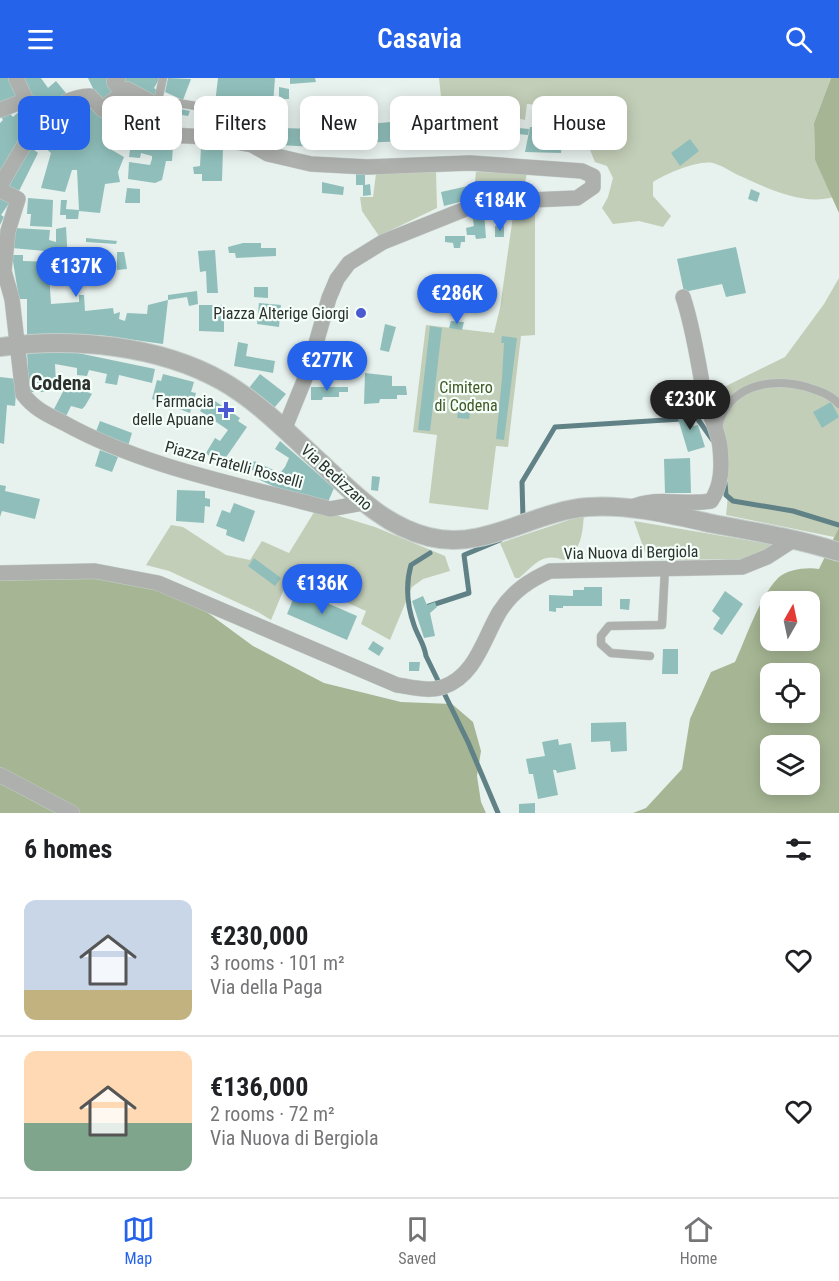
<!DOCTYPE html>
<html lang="en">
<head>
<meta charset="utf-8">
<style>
	:root { --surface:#fff; --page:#f6f6f6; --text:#202124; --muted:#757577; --line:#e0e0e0; --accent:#2563eb }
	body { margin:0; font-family:"Roboto Condensed",sans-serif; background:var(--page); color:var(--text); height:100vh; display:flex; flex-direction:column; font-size:22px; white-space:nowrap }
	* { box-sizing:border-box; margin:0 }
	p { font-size:20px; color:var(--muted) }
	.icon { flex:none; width:33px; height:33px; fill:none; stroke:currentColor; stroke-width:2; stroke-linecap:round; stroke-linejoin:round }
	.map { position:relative; height:735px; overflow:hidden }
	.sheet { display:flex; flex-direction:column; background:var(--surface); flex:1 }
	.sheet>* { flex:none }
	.banner { position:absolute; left:18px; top:18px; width:804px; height:54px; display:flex; gap:12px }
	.needle { width:39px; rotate:9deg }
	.tools { position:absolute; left:760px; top:513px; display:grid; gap:12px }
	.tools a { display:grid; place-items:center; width:60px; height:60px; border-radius:12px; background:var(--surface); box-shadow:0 3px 15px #0003; font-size:30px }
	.price { position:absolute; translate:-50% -51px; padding:0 14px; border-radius:21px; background:var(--accent); color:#fff; font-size:20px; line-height:39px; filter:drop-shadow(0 2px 3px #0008) }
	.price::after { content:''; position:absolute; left:50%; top:36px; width:18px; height:14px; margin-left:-9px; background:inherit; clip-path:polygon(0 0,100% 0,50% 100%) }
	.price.active { background:#222; color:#fff }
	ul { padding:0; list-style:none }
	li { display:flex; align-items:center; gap:18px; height:150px; padding:0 24px }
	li+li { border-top:2px solid var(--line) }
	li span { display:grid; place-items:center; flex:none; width:168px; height:120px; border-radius:12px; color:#555 }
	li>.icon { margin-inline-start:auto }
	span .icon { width:72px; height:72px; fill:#fffc; stroke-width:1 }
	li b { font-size:26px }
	h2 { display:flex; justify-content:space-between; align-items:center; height:72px; padding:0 24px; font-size:26px }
	.tag { padding:0 21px; border-radius:12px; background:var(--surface); box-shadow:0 3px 15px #0003; font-size:21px; line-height:54px }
	.tag.active { background:var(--accent); color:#fff }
	header { display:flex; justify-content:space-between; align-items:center; height:78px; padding:0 24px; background:var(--accent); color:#fff; font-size:27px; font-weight:600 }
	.menu { display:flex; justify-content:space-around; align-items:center; height:84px; border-top:2px solid var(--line); background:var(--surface); font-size:16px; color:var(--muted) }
	.menu a { display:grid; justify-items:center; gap:3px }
	.menu .active { color:var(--accent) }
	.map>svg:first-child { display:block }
	.green { fill:#c3ceb8 }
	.forest { fill:#a6b694; fill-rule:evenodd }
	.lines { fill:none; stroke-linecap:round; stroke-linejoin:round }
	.stream { stroke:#608186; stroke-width:5 }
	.building { fill:#90bfbb }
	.service-casing { stroke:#c5cecb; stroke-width:9 }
	.minor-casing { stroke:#c5cecb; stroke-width:16 }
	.tertiary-casing { stroke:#c5cecb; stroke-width:20 }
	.service { stroke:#adb0ad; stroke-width:8 }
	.minor { stroke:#adb0ad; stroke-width:15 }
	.tertiary { stroke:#adb0ad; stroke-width:18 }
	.poi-dot { fill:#4b5ad0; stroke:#f4fffa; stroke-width:2 }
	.labels { text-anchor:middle; stroke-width:4.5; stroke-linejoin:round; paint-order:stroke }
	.poi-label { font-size:16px; fill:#2c302e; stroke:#f4fffa; text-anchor:end }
	.park-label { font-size:16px; fill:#425724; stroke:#f4fffa }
	.street-label { font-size:16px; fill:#2c302e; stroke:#f4fffa }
	.quarter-label { font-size:20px; font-weight:bold; fill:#2c302e; stroke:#f4fffa }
</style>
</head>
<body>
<header><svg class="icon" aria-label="menu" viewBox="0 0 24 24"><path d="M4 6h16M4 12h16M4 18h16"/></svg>Casavia<svg class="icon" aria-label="search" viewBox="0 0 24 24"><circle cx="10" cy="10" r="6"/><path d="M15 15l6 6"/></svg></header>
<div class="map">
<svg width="839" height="735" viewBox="0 0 839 735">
	<rect width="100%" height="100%" fill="#e7f1ed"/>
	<g class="green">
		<path d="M439,0H831L814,45L815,82L834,119C802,128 767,110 738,97C730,93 721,87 713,85C697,82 666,96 653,104V118L671,138L663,149L639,143L613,146L602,130L608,119L613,100L607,88L595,84L573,30L527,26L525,42L493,35L446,37L442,28Z"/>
		<polygon points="436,94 437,130 379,158 362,133 360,119 373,119 376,96"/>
		<polygon points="476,94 527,95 523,114 473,121"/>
		<polygon points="535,129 535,257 521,258 508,369 496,368 488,432 429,425 437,357 413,354 426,247 494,255 500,230 514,131"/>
		<path d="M839,200V449L834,459L726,437C732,391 724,359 712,315L785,279L824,226Z"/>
		<polygon points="316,431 375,449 445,478 450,493 423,501 412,509 390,562 361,546 366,533 289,499 271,542 258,534 169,493 146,487 171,447 183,449 226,477 250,482 262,463 289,475"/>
		<path d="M584,437C582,457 582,471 564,482C541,474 536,486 519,500H515L500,465Z"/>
		<polygon points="634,443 776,467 747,481 657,482 645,474"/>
	</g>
	<g class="forest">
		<polygon points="831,0 839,0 839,135 815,82 814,45"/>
		<path d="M839,449V735H633L646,730L682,691L690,641L711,594L735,584C746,560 760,518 778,500C788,491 807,489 819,491ZM771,524H810V562H771ZM771,596H810V634H771ZM771,668H810V706H771Z"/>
		<polygon points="78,497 132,501 185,518 253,568 324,605 401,624 452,626 473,644 481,673 477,698 481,724 486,735 0,735 0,502"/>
	</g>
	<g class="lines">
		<g class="stream">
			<polyline points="725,404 726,417 733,423 793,433 839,447"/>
			<polyline points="523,441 522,404 555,349 697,340 714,364"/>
			<path d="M430,475L411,487C405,508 407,527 414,547C418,559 424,565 426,578L468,664L498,735"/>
			<polyline points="429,528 469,515 464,477 500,462"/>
		</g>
	</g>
	<g class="building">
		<polygon points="0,0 11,0 22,21 0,29"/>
		<polygon points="19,0 41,0 48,10 56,3 70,20 41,36"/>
		<polygon points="88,0 110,0 106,3 115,17 100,25"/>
		<polygon points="126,0 160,0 154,10 158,13 153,21 123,5"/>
		<polygon points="168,0 191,1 183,22 165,14"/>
		<polygon points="218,0 275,0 273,27 252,25 243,32 234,32 234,35 214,34"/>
		<polygon points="290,0 315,0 316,4 290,6"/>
		<polygon points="279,9 289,11 289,21 279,21"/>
		<polygon points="83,20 119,47 111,61 115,63 112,72 124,79 118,94 120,104 105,106 100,135 79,133 78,141 66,141 66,137 60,137 61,122 67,122 66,131 79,132 77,92 72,92 65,114 41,110 51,75 33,59 55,35"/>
		<polygon points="26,27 39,41 0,103 0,45 3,42 0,37 7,32 13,39"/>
		<polygon points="167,28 190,33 188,38 165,34"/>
		<polygon points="345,38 346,48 402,43 404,63 362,65 361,59 347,60 347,55 337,54 338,60 321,60 321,52 315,51 315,42"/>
		<polygon points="449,42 482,42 481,71 448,70"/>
		<polygon points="507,49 529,51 528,57 507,55"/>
		<polygon points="530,49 558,51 557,58 563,58 561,75 525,74"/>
		<polygon points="282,50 315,51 314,69 281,67"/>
		<polygon points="132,55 154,65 173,68 172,83 166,83 162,102 155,105 128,101 129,84 150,87 152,81 152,78 141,75 140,80 129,79 130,72 127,71"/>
		<polygon points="690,61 699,73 680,88 671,75"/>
		<polygon points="28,67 38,75 19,113 6,110"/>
		<polygon points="201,69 223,69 222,103 202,103 202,96 194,96 193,89 200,88"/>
		<polygon points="356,94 365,94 365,107 370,106 371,117 363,118 363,107 356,107"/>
		<polygon points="322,104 344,109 343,117 322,115"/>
		<polygon points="468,108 470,114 465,116 468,122 444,128 441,114"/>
		<polygon points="127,110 140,111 140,125 125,125"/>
		<polygon points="751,111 760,115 757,124 748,121"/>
		<polygon points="0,117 10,124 1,137 4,139 0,147"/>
		<polygon points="28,120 53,122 52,149 30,148 31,136 27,136"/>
		<polygon points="484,134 486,160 476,161 475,157 467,157 466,150 474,148 472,136"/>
		<rect x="495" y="148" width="9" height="11"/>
		<polygon points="66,149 68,184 76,184 76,189 68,190 68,195 49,195 51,226 79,224 79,217 84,217 85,233 113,230 114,236 120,234 119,241 125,243 127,235 147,236 148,227 168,222 168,217 197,213 198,226 189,228 187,219 168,222 163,266 99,257 27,259 27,221 19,221 12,177 23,177 23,183 56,184 56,174 12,170 15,150 50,152 49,162 56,164 56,151"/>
		<polygon points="445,158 465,158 465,164 461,164 460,170 454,170 453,165 445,164"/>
		<polygon points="86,160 117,163 116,166 86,164"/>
		<polygon points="243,165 261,165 261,170 276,170 276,178 236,180 235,175 229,175 228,169"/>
		<polygon points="736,169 746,215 726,219 722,206 684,214 677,181"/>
		<polygon points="215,172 218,215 207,215 206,193 200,194 198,173"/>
		<polygon points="117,174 124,174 127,191 117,192"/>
		<polygon points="254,209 268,209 268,220 254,219"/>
		<polygon points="259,225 281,227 279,249 257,246"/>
		<polygon points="199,227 224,227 224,254 199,253"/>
		<polygon points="451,243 464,244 462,252 449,250"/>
		<polygon points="385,246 396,249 389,274 380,272"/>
		<polygon points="430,248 442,250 430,353 418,352"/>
		<polygon points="502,258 517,260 504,362 496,361 502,300 504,265 501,265"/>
		<polygon points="238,264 248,266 246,278 275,283 273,295 234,288"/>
		<polygon points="27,273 73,274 155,291 152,305 119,297 117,307 105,305 107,296 89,292 87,298 77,297 77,290 55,286 56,306 50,306 47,314 29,314"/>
		<polygon points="365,295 392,298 392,308 406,308 407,317 397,317 397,321 380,321 379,325 364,326"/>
		<polygon points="163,296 194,304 191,314 196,315 190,335 152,321 157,302 161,303"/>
		<polygon points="260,296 286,316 274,330 249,310"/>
		<polygon points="0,299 17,301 15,328 7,327 4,366 0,365"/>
		<polygon points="68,304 92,316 85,328 82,331 71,328 66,338 54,331"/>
		<polygon points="311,309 348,309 348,314 339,314 339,319 323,319 322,322 311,322"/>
		<polygon points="209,319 240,340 238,343 247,349 220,388 206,375 215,360 220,363 228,352 200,333"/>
		<polygon points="831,324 839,339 822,350 813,334"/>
		<polygon points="459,326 471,328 469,341 457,340"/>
		<polygon points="688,331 694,348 698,347 705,369 688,374 676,334"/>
		<polygon points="100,343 132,355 128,368 95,356"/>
		<polygon points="280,363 334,410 328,424 279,411 258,401 260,396 250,391 254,383 280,395 285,389 289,380 275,371"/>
		<polygon points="100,372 118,379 112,394 95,388"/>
		<polygon points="690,380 691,415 665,415 664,381"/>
		<polygon points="372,398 380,399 378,413 371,412"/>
		<polygon points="0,407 6,408 5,413 40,421 35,441 2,433 0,439"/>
		<polygon points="177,412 205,413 205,420 210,421 210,429 205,428 204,445 176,443"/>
		<polygon points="234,425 255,433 244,464 226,457 227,452 216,448 222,432 230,435"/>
		<polygon points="254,480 281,500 275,508 248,488"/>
		<polygon points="584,509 602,509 602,528 563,528 563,530 556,530 556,534 549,533 549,517 573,518 573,512 584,512"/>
		<polygon points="297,512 357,538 347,562 287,536"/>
		<polygon points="725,513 743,526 722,557 713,551 720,540 712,533"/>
		<polygon points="423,518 427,527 435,524 437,529 430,535 435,558 424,560 412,523"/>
		<polygon points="620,521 630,521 629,532 620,531"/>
		<polygon points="373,563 384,570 379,578 368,571"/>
		<polygon points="663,571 678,571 678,596 662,596"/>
		<polygon points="409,584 420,584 419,593 409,593"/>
		<polygon points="626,644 627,673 611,674 610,663 591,664 591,645"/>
		<polygon points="558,661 559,667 571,665 576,691 557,695 556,692 553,692 558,717 538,721 533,696 529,696 526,681 545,678 542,664"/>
		<polygon points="535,725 535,735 519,735 519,726"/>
	</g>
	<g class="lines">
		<defs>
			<g id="service">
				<polyline points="157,27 172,24 196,28"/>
				<polyline points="157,27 163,0"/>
				<path d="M718,349C728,307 770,299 807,309C819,313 830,316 839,326"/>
				<polyline points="650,578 611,575 601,566 601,558 609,548 662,547 665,490"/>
			</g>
			<g id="minor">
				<polyline points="16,0 25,20 43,42"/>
				<polyline points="122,15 127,11 157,27"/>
				<polyline points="102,31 122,15 114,4 118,0"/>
				<polyline points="0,32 26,22"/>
				<path d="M0,108C21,74 44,19 90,18L102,31L146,52L167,57L209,59L252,67L268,76L311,86L367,89L470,85L582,93L593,98V109L577,120L508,123L468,130L383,164L349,185L337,201L329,220L308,293L284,352"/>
				<path d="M0,112L18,121L8,153L4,193L12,221L23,316C34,331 48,337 64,345C145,390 241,407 330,431L363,425"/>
				<path d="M630,430C658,417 682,428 711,423C722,407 722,388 720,369C718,352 709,337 705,320C698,286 694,252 683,219"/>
				<path d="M0,495L95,493L158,505L397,607C412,609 429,614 443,609C476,598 484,559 500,533C513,513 530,502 550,493L742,489L767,479L795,461"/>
				<polyline points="0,697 72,735"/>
			</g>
			<path id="tertiary" d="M0,269C72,259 158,267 222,303C259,324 290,357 321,385C353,415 384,448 429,459C485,473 533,433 588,429C630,426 673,437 714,446C757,454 798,461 839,474"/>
		</defs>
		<use href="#service" class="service-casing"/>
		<use href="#minor" class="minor-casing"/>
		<use href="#tertiary" class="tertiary-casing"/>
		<use href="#service" class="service"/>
		<use href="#minor" class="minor"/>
		<use href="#tertiary" class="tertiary"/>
	</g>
	<g class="poi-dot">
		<circle cx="361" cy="235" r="6"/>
		<path d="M223 323h6v6h6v6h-6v6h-6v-6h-6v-6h6z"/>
	</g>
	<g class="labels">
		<g class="poi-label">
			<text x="349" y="241">Piazza Alterige Giorgi</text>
			<text x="214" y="329">Farmacia<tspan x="214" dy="18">delle Apuane</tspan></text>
		</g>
		<g class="park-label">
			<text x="466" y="315">Cimitero<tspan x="466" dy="18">di Codena</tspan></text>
		</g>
		<g class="street-label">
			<text transform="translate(234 386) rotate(15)" y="6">Piazza Fratelli Rosselli</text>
			<text transform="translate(337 399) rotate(42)" y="6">Via Bedizzano</text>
			<text transform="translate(631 474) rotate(-1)" y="6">Via Nuova di Bergiola</text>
		</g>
		<g class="quarter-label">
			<text x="61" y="312">Codena</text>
		</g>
	</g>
</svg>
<div class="tools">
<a><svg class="needle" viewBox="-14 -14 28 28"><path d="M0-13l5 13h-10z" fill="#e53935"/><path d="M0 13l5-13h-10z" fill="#757577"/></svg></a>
<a><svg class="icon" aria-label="locate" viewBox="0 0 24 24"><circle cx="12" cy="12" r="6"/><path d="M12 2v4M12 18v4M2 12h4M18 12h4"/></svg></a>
<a><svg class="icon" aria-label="layers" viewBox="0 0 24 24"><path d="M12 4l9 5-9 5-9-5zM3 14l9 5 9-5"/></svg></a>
</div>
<b class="price" style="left:500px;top:154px">€184K</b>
<b class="price" style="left:76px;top:220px">€137K</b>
<b class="price" style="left:457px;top:247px">€286K</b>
<b class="price" style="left:327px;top:314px">€277K</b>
<b class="price active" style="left:690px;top:353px">€230K</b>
<b class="price" style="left:322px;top:537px">€136K</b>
<div class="banner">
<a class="tag active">Buy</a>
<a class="tag">Rent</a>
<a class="tag">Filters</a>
<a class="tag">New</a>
<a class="tag">Apartment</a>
<a class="tag">House</a>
</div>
</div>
<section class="sheet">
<h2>6 homes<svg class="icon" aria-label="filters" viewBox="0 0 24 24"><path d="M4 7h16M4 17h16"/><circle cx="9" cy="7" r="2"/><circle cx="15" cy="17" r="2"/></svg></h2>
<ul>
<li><span style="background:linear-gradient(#c9d6e8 75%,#c2b280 0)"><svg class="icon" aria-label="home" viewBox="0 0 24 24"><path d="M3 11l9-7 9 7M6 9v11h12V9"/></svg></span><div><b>€230,000</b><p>3 rooms · 101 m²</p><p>Via della Paga</p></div><svg class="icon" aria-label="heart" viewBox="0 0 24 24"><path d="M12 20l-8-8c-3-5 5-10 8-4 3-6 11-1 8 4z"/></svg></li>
<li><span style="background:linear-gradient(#ffd9b3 60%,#7fa58c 0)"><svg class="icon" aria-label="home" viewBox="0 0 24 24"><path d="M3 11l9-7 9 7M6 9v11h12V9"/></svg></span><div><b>€136,000</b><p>2 rooms · 72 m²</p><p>Via Nuova di Bergiola</p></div><svg class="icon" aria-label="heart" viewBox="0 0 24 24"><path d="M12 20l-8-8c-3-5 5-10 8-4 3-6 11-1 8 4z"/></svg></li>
</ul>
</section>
<nav class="menu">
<a class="active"><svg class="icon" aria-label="map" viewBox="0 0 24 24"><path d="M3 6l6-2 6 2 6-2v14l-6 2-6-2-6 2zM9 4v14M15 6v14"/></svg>Map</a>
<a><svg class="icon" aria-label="saved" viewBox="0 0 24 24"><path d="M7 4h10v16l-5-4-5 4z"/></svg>Saved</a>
<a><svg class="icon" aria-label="home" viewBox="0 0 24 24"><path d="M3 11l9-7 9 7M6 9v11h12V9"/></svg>Home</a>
</nav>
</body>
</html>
